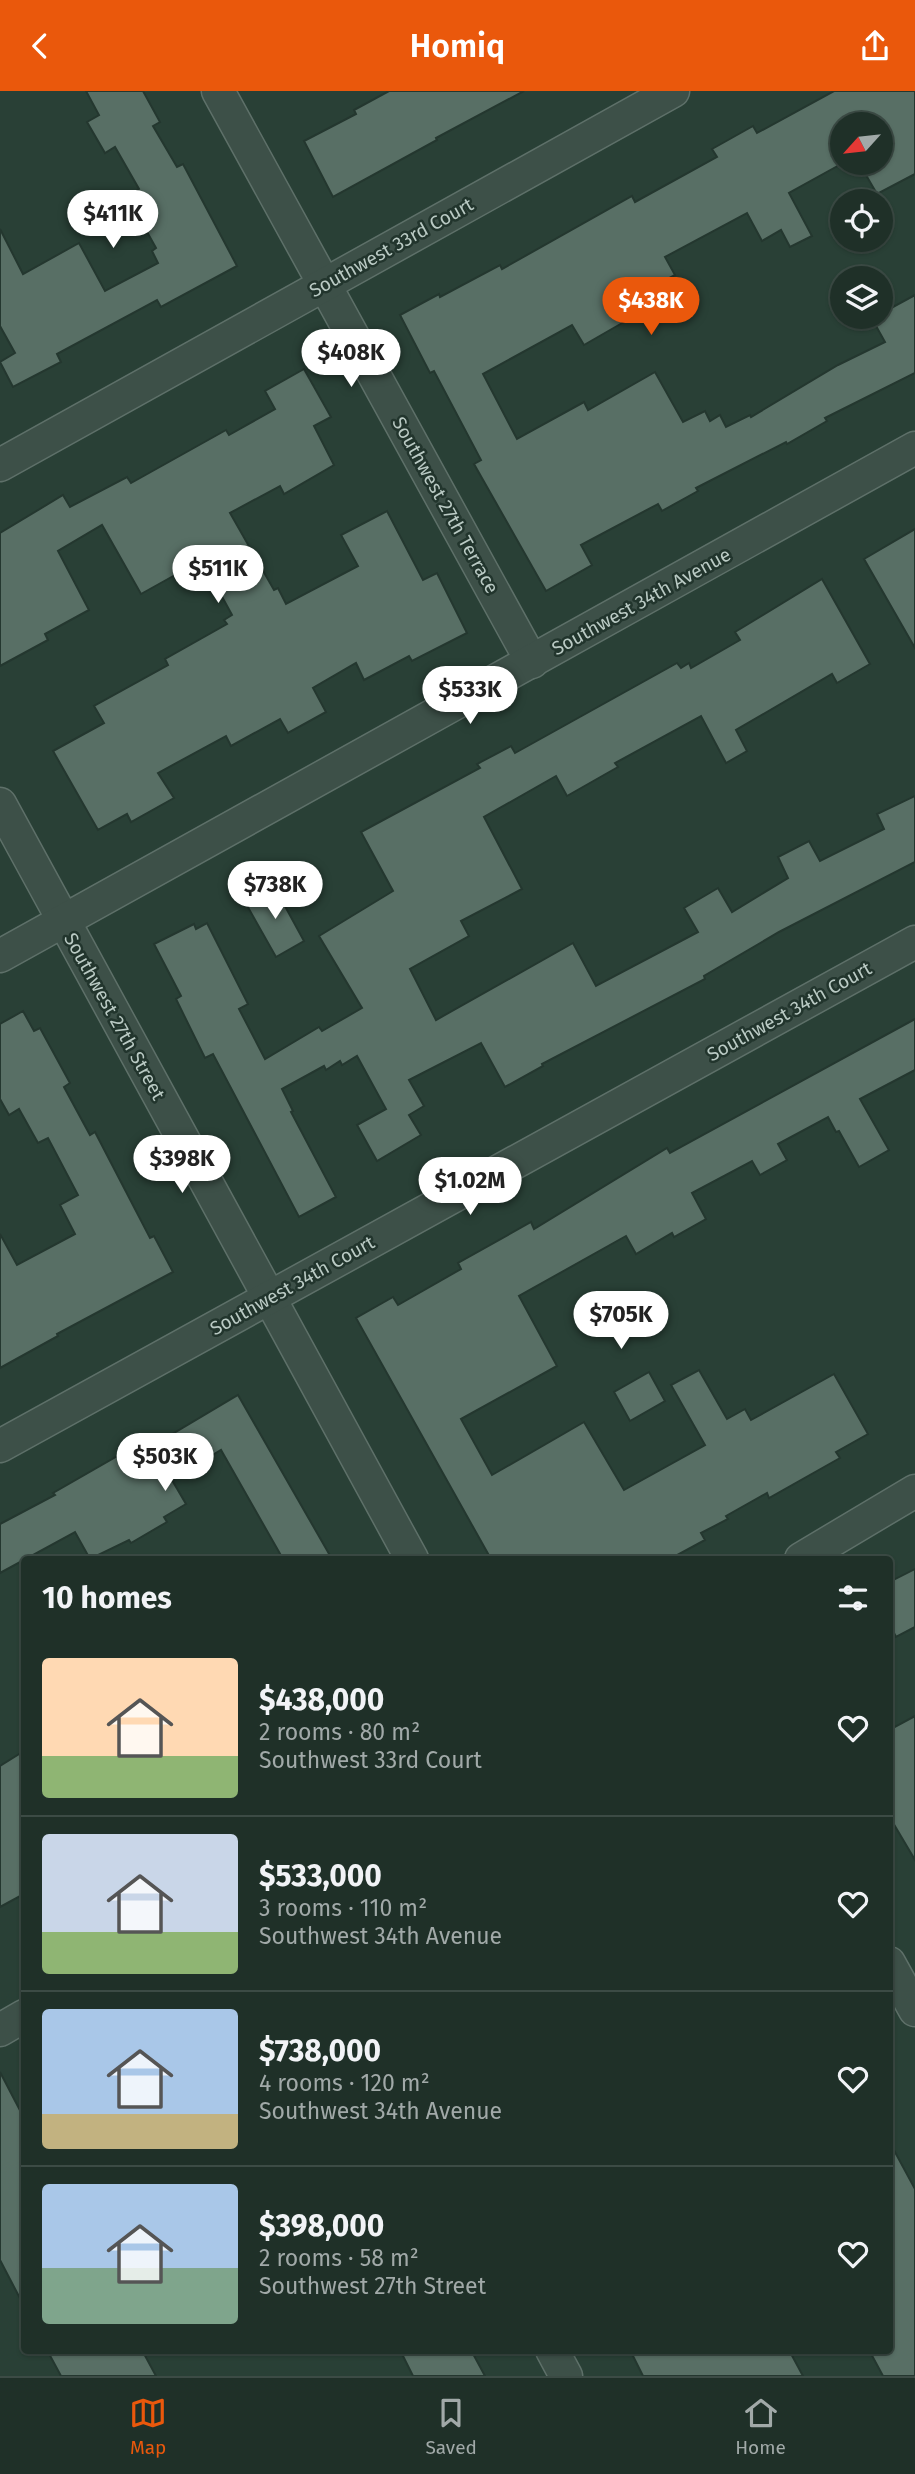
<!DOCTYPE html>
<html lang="en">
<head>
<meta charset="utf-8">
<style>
	:root { --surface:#1f3028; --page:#2c3c34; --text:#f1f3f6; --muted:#a1a9a8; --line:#3c4b45; --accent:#ea580c }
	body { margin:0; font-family:"Fira Sans",sans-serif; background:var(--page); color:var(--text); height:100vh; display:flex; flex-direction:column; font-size:26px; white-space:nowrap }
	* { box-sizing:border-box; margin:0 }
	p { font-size:23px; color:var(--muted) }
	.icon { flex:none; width:38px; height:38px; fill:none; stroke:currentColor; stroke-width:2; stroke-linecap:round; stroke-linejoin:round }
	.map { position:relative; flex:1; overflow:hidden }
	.drawer { position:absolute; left:21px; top:1465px; width:872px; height:798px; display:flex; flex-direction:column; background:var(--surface); border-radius:7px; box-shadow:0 2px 5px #0004,0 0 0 2px var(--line) }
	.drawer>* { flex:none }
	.needle { width:46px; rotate:243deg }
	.controls { position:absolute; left:830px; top:21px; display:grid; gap:14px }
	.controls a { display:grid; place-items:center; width:63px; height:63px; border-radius:50%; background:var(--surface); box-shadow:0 2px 5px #0004,0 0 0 2px var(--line); font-size:35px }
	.price { position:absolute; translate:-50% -60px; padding:0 16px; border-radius:24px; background:#fff; color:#222; font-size:23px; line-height:46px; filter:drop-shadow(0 2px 4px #0008) }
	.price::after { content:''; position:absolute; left:50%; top:42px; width:21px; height:16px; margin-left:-10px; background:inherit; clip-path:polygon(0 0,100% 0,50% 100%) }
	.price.on { background:var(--accent); color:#fff }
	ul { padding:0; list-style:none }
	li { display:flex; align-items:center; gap:21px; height:175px; padding:0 21px }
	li+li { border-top:2px solid var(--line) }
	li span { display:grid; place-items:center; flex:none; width:196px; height:140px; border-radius:7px; color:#555 }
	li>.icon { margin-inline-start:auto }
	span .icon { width:84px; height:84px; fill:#fffc; stroke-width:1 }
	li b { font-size:30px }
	h2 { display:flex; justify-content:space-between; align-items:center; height:84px; padding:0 21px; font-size:30px }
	header { display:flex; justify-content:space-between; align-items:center; height:91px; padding:0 21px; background:var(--accent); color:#fff; font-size:32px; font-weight:600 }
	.tabs { display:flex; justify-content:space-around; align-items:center; height:98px; border-top:2px solid var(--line); background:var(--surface); font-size:19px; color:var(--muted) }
	.tabs a { display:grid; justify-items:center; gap:4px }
	.tabs .on { color:var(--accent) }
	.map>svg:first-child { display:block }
	.building { fill:#586f65; stroke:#24372f; stroke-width:2 }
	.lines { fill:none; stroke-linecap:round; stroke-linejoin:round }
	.minor-casing { stroke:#5e7069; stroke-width:35 }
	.minor { stroke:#3d5048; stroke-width:32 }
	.labels { text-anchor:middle; stroke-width:5; stroke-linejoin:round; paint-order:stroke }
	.street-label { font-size:19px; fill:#bacac4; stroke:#22352d }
</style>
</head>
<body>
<header><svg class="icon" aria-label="back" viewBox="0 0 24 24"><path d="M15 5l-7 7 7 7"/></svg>Homiq<svg class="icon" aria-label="share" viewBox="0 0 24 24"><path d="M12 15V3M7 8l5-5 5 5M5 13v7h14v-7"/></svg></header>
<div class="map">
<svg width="915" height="2285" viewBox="0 0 915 2285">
	<rect width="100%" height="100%" fill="#294036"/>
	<g class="building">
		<polygon points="86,0 143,0 160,31 153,35 177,76 183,73 237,175 161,216 157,209 57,263 61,271 13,296 0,271 15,262 0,235 0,138 23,183 79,152 105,200 158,172 152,160 156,157 127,105 139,98 115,56 105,62 87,31 99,24"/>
		<polygon points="389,0 524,0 436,47 437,49 333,106 304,50 356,23 354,19"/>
		<polygon points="834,0 915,0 915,83 877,103 859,72 880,72 880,33 842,33 843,72 789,102 812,145 790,156 781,139 762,150 747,122 665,166 675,184 642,202 650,216 584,254 572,234 483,283 517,348 584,311 588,319 655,281 683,331 705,320 710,330 720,324 726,336 750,324 751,326 838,274 885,251 871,226 880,226 880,223 915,204 915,282 825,327 827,330 787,353 786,351 696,397 698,400 662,420 658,413 581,454 592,474 546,500 474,373 481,369 434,280 430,282 400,224 439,203 440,206 500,174 502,178 632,105 635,111 717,66 712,58 753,35 757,42"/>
		<polygon points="304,278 331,326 314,335 334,374 284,403 280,395 230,422 274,499 278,497 286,513 358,475 341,444 387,420 423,489 437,482 467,542 412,570 409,565 364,589 356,572 313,597 326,621 288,642 280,628 231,655 226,645 158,682 174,707 131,731 127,723 98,739 53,660 104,632 94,615 168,574 165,568 227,533 224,529 232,524 202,469 141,503 102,434 58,460 89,519 45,543 48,549 0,575 0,442 63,404 70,416 127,386 131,392 226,339 229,344 275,318 265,300"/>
		<polygon points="915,438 915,557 864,468"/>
		<polygon points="822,488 870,573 837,592 832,583 736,639 747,660 726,672 701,625 615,672 618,676 567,705 556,685 484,726 522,798 461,830 469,845 410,878 436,929 573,852 596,895 698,841 684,817 718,797 732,821 788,787 778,766 809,750 820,770 884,738 877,723 915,705 915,771 779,841 704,885 705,888 542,973 543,975 505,996 481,952 409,989 424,1015 409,1024 421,1044 377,1070 357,1034 386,1018 357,965 342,974 340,970 326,979 324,975 282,998 293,1020 291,1021 336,1106 299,1126 213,963 205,967 176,908 181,905 154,853 194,833 196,838 207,832 248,913 239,918 265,968 319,936 322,940 362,917 319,845 393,800 361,741 480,677 477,673 511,655 515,662 677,572 681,577 689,572 691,577 740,549 735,541"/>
		<polygon points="274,795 304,850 276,866 245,811"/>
		<polygon points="23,920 34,940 40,937 70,992 64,996 90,1044 95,1041 150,1147 154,1145 173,1181 57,1243 58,1245 0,1277 0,1143 17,1174 75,1143 60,1114 78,1104 48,1047 38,1052 19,1018 9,1024 0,1008 0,933"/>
		<polygon points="915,928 915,979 860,1008 889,1059 859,1076 839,1040 836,1041 828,1026 778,1053 787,1069 760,1084 752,1070 692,1102 706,1128 674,1146 672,1142 636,1163 626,1145 519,1205 557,1275 461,1328 492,1384 584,1331 624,1399 705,1354 671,1294 699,1279 727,1328 745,1318 751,1329 834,1283 868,1343 836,1361 840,1367 769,1407 767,1402 726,1425 728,1428 701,1442 705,1449 670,1468 491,1468 356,1227 393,1206 398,1214 461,1178 458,1172 531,1131 534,1138 667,1057 670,1062"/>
		<polygon points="649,1281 665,1310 630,1330 614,1301"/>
		<polygon points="238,1304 332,1468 283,1468 221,1359 172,1389 186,1413 164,1426 167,1431 131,1452 129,1449 90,1468 75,1441 0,1482 0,1433 55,1404 53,1402 121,1363 123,1367 150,1351 152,1355"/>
		<polygon points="915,1478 915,1536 896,1546 889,1532 889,1491"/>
		<polygon points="915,1625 915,1769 889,1725 889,1639"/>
		<polygon points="24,1660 24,1803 0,1816 0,1675"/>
		<polygon points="0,1981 24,2027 24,2215 0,2169"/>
		<polygon points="889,2050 915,2098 915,2285 883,2285 869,2259 889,2259"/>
		<polygon points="47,2259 142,2259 156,2285 61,2285"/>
		<polygon points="400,2259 471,2259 485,2285 413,2285"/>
		<polygon points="630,2259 789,2259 803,2285 643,2285"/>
	</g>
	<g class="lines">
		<defs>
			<g id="minor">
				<polyline points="218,0 532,571"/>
				<polyline points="0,374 673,0"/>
				<polyline points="0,713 412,1468"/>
				<polyline points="0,865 915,357"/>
				<polyline points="0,1355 915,851"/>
				<polyline points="801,1468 915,1400"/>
				<polyline points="889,1872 915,1919"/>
				<polyline points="0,1939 24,1925"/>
				<polyline points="552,2259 566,2285"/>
			</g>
		</defs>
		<use href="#minor" class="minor-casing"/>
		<use href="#minor" class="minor"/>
	</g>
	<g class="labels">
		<g class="street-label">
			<text transform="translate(391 156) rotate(-29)" y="7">Southwest 33rd Court</text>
			<text transform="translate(446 414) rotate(61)" y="7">Southwest 27th Terrace</text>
			<text transform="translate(641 510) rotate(-29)" y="7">Southwest 34th Avenue</text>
			<text transform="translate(789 920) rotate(-29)" y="7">Southwest 34th Court</text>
			<text transform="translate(115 925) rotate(61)" y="7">Southwest 27th Street</text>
			<text transform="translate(292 1194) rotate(-29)" y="7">Southwest 34th Court</text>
		</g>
	</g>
</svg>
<div class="controls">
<a><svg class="needle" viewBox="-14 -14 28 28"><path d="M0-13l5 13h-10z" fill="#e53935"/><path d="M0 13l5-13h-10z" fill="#a1a9a8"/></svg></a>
<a><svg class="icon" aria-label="locate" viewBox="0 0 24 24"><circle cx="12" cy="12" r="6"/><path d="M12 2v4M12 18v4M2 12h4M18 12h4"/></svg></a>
<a><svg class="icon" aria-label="layers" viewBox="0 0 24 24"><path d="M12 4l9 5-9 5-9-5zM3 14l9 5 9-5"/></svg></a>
</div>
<b class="price" style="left:113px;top:159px">$411K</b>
<b class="price on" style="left:651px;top:246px">$438K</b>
<b class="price" style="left:351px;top:298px">$408K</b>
<b class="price" style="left:218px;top:514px">$511K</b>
<b class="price" style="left:470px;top:635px">$533K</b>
<b class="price" style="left:275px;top:830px">$738K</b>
<b class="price" style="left:182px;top:1104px">$398K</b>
<b class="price" style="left:470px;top:1126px">$1.02M</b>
<b class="price" style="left:621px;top:1260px">$705K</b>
<b class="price" style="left:165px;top:1402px">$503K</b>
<section class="drawer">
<h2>10 homes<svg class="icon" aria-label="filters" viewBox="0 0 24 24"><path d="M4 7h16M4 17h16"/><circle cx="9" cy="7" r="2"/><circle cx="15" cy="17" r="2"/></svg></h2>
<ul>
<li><span style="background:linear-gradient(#ffd9b3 70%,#8fb573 0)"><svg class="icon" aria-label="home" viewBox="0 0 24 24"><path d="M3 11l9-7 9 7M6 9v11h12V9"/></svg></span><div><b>$438,000</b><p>2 rooms · 80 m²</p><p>Southwest 33rd Court</p></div><svg class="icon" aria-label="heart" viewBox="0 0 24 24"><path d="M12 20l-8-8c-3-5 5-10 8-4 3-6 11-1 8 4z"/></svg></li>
<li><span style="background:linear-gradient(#c9d6e8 70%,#8fb573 0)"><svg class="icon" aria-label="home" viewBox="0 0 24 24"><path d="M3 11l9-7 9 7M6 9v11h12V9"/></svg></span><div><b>$533,000</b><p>3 rooms · 110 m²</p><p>Southwest 34th Avenue</p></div><svg class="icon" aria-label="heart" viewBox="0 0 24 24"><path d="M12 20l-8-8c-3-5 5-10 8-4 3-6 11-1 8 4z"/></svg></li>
<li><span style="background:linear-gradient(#a9c7e8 75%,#c2b280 0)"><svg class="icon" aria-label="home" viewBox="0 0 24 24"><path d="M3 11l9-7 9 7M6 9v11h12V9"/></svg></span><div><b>$738,000</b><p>4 rooms · 120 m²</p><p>Southwest 34th Avenue</p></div><svg class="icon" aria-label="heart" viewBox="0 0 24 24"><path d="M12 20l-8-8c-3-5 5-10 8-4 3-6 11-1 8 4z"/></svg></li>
<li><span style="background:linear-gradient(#a9c7e8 60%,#7fa58c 0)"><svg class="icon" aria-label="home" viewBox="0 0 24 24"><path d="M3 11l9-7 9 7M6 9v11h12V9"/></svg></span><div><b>$398,000</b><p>2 rooms · 58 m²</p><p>Southwest 27th Street</p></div><svg class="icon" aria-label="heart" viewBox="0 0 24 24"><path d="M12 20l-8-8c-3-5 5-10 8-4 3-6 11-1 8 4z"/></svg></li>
</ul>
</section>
</div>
<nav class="tabs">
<a class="on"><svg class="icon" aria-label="map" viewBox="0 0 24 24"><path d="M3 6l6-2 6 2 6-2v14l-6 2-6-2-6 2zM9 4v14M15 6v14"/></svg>Map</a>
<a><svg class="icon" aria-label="saved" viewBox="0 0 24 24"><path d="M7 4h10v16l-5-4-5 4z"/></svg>Saved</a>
<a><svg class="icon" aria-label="home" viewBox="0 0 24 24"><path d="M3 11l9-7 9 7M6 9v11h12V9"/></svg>Home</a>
</nav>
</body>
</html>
